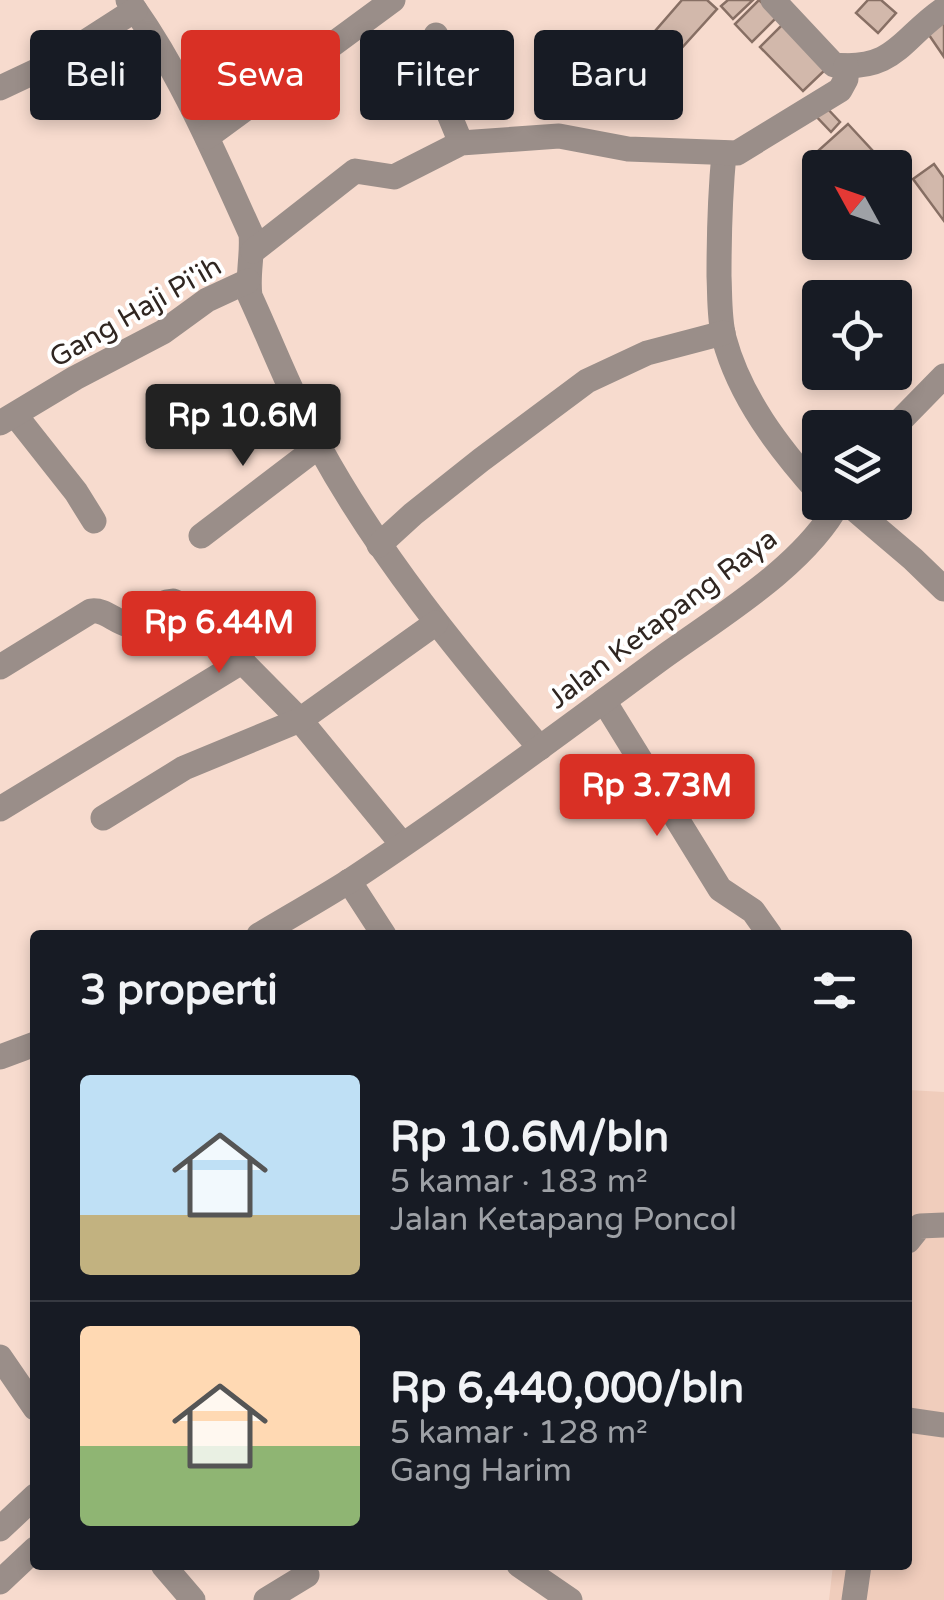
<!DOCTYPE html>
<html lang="id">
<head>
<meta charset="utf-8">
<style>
	:root { --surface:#171b24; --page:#20242c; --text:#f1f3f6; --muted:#9ea1a6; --line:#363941; --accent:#d93025 }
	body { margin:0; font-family:"Varela Round",sans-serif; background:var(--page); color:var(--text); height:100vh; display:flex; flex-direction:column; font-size:38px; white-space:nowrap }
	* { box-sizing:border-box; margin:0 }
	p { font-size:32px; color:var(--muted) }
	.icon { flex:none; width:55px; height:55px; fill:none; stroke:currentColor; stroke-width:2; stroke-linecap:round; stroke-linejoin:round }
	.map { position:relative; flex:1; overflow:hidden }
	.drawer { position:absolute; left:30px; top:930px; width:882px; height:640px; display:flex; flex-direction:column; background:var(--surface); border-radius:10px; box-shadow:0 5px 15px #0003 }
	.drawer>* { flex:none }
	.hud { position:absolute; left:30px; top:30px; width:885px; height:90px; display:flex; gap:20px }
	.needle { width:65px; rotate:310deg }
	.buttons { position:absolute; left:802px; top:150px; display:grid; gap:20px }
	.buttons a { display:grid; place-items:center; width:110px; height:110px; border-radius:10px; background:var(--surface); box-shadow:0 5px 15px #0003; font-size:50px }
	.price { position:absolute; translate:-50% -85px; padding:0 22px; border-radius:10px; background:var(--accent); color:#fff; font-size:32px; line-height:65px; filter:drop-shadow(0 2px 5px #0008) }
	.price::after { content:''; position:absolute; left:50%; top:60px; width:30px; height:22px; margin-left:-15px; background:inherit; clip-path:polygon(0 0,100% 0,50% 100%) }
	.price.on { background:#222; color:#fff }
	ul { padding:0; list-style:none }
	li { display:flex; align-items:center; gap:30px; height:250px; padding:0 50px }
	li+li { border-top:2px solid var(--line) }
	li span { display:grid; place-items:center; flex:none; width:280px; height:200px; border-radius:10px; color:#555 }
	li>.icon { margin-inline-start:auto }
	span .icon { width:120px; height:120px; fill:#fffc; stroke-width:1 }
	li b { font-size:42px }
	h2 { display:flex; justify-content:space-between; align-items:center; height:120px; padding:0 50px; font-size:42px }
	.pill { padding:0 35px; border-radius:10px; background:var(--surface); box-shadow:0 5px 15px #0003; font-size:35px; line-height:90px }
	.pill.on { background:var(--accent); color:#fff }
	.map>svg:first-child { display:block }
	.built { fill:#f0cdbc }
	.building { fill:#d2b8ab; stroke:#876f64; stroke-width:2.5 }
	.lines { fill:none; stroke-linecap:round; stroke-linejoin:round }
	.minor { stroke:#9a8e89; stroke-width:25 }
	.labels { text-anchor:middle; stroke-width:8; stroke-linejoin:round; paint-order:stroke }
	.street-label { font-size:28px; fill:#302621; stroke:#fff }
</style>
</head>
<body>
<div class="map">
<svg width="944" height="1600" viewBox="0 0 944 1600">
	<rect width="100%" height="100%" fill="#f7dbce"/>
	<polygon class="built" points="908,1090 944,1092 944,1600 829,1600 833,1565 908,1565"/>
	<g class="building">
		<polygon points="682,0 707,0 717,9 679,51 656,30"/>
		<polygon points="728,0 753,0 733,19 721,6"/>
		<polygon points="759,0 777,17 752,42 735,24"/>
		<polygon points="868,0 881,0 896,13 878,33 856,13"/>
		<polygon points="944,20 944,57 927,32"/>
		<polygon points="782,25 825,70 803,91 760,47"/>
		<polygon points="824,105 840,122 831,132 814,114"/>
		<polygon points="848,124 872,150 852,168 835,168 819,150"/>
		<polygon points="934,164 944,178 944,221 913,179"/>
	</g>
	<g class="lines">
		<g class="minor">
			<path d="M128,0C180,71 215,155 251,234C253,255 247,275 250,296C273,346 293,399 320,448C380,557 459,653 540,748"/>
			<path d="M773,0L834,65C896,71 901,38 944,9"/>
			<polyline points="436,35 436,83 461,143"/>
			<polyline points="0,88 51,64 135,10"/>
			<polyline points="207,137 393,0"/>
			<path d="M724,153C720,195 719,235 719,276C720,297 719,318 724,338C740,398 779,448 820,494"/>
			<polyline points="253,251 355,171 394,177 461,143 559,136 628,149 737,153 840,90 846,79 846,66"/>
			<polyline points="16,416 76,492 94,521"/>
			<polyline points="0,423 75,378 163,332 207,300 248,281"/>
			<polyline points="893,428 944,376"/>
			<polyline points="846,502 913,559 944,589"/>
			<polyline points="201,536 319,446"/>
			<polyline points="379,545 413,514 481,460 587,381 647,353 723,333"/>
			<path d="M0,667L91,611C105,609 115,622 129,625L166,602L173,601L189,608L300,720L402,844"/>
			<polyline points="604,701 720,889 753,911 770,935"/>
			<polyline points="0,809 243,661"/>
			<polyline points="103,818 184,768 300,720 436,623"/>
			<polyline points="349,881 384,935"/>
			<path d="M259,935C289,917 321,899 351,880C457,810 560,733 662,658C720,616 805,566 839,502"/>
			<polyline points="0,1057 35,1044"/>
			<polyline points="908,1241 920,1226 944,1225"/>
			<polyline points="0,1357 35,1408"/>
			<polyline points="908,1420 944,1425"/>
			<polyline points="0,1529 35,1496"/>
			<polyline points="163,1565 193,1600"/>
			<polyline points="519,1565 570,1600"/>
			<polyline points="0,1582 35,1549"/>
			<polyline points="266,1600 307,1575"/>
			<polyline points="854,1600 859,1565"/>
		</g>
	</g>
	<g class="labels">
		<g class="street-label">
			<text transform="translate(135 311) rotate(-30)" y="10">Gang Haji Pi'ih</text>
			<text transform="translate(662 618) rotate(-37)" y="10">Jalan Ketapang Raya</text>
		</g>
	</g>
</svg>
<div class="buttons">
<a><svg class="needle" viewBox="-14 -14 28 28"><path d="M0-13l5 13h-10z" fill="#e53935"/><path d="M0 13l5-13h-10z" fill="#9ea1a6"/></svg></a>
<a><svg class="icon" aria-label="locate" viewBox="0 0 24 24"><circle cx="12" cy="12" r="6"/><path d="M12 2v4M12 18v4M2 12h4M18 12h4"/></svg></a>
<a><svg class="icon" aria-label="layers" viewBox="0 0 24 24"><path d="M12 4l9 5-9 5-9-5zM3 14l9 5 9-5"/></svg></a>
</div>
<b class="price on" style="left:243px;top:469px">Rp 10.6M</b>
<b class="price" style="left:219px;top:676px">Rp 6.44M</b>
<b class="price" style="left:657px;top:839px">Rp 3.73M</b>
<div class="hud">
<a class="pill">Beli</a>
<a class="pill on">Sewa</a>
<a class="pill">Filter</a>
<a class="pill">Baru</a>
</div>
<section class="drawer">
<h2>3 properti<svg class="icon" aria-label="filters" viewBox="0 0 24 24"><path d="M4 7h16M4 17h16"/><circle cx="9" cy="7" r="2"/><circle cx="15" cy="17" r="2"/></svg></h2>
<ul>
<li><span style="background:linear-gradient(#bfe0f5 70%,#c2b280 0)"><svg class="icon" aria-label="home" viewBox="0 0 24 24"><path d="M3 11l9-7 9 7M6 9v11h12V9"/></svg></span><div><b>Rp 10.6M/bln</b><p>5 kamar · 183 m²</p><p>Jalan Ketapang Poncol</p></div></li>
<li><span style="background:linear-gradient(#ffd9b3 60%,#8fb573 0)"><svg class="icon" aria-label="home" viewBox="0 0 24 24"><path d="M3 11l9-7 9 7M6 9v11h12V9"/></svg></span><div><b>Rp 6,440,000/bln</b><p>5 kamar · 128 m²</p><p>Gang Harim</p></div></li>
</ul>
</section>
</div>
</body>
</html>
